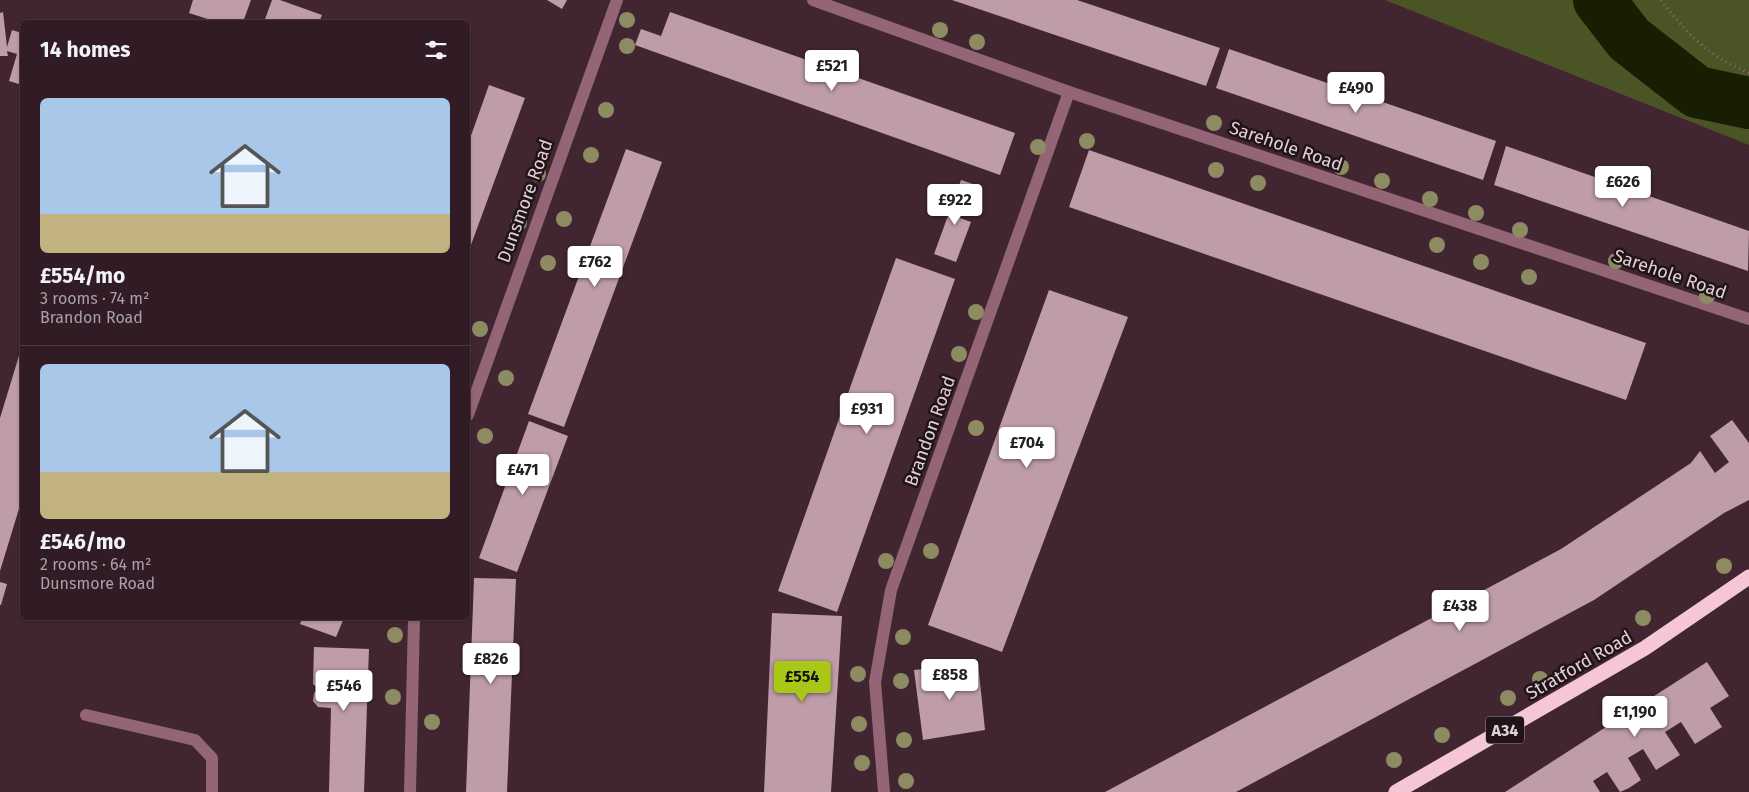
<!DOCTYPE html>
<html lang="en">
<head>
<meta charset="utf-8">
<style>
	:root { --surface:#311c25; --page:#3d2932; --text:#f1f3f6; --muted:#a8a1a7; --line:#4c3a42; --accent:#aac717 }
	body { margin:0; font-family:"Fira Sans",sans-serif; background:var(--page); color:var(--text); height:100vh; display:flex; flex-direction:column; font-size:19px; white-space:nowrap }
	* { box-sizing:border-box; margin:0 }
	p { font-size:16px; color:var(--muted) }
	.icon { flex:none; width:28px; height:28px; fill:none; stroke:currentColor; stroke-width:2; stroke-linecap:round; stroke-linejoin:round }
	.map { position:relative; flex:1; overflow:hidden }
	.side { position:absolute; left:20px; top:20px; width:450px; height:600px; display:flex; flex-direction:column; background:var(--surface); border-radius:8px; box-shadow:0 1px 4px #0004,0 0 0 1px var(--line) }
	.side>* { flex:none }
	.price { position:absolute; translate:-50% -42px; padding:0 11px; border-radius:5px; background:#fff; color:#222; font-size:16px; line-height:32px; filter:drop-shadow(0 1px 2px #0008) }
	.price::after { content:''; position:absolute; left:50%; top:30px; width:15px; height:11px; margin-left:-8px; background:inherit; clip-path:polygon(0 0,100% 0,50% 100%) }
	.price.current { background:var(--accent); color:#111 }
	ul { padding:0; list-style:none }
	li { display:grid; align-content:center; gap:10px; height:265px; padding:0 20px }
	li+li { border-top:1px solid var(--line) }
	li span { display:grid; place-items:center; height:155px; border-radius:8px; color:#555 }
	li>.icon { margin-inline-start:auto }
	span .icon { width:90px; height:90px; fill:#fffc; stroke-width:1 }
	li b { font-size:21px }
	h2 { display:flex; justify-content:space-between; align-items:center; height:60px; padding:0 20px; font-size:21px }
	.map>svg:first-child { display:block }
	.green { fill:#4a5424 }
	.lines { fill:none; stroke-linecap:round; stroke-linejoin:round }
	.river { stroke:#181e02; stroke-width:52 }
	.building { fill:#be9ca8 }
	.path { stroke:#866e77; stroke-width:3; stroke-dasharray:1 4; stroke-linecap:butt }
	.minor { stroke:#936577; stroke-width:12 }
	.highway { stroke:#f4c6d7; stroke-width:15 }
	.tree { fill:#8c8b61 }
	.labels { text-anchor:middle; stroke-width:5; stroke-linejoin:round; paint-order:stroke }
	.shield { fill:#201418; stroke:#a8989d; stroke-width:1 }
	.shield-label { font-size:16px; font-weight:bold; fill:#e2d0d6 }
	.street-label { font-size:18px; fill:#e2d0d6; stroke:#201418 }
</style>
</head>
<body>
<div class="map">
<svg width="1749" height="792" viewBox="0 0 1749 792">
	<rect width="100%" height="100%" fill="#412631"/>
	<polygon class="green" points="1385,0 1749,0 1749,145"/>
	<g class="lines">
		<polyline class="river" points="1599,0 1629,39 1697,92 1749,103"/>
	</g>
	<g class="building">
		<polygon points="193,0 251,0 243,22 217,22 189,13"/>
		<polygon points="272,0 280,0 322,15 319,22 264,22"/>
		<polygon points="547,0 567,0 562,9"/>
		<polygon points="952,0 1077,0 1220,48 1206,86"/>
		<polygon points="3,12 7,47 12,30 22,33 22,85 9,81 17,54 7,51 8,56 0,56 0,13"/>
		<polygon points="670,12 1015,133 1000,175 635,45 641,29 661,36"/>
		<polygon points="1229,49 1496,141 1483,180 1216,88"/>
		<polygon points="489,85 525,98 468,253 468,144"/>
		<polygon points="1506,146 1749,231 1748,271 1494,185"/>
		<polygon points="626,149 662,162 564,427 528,414"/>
		<polygon points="1089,150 1646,343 1626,400 1069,207"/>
		<polygon points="961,180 973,184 960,218 971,222 956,262 934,254"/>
		<polygon points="896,258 955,279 837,612 778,591"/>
		<polygon points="1049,290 1128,317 1002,652 928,625"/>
		<polygon points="22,346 22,499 0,571 0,418"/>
		<polygon points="1732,420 1749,443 1749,500 1724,513 1594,600 1236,792 1105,792 1561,549 1691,463 1700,451 1715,473 1729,462 1710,436"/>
		<polygon points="529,421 568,436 517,572 479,558"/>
		<polygon points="474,578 516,579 507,792 466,792"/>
		<polygon points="0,582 7,584 1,605 0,605"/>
		<polygon points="772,613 842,616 831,792 764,792"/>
		<polygon points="302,618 344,618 336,637 300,624"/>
		<polygon points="314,647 369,649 364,792 329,792 331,708 318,707 313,701 314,693 318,689 313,684"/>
		<polygon points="1707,662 1729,696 1710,708 1722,727 1695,744 1681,722 1665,732 1680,755 1656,770 1643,749 1628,758 1641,780 1629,788 1620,792 1607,772 1593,781 1600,792 1505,792"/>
		<polygon points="978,663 985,730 923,740 914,670"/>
	</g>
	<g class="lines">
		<path class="path" d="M1661,0C1687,34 1708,56 1749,73"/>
		<g class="minor">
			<polyline points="813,0 1069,92 1749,319"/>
			<polyline points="468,415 617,0"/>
			<polyline points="86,715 195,740 212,758 212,792"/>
			<polyline points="410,792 414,618"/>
			<polyline points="884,792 875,682 891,590 1069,92"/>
		</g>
		<polyline class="highway" points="1396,792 1645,648 1749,577"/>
	</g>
	<g class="tree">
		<circle cx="627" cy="20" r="8"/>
		<circle cx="940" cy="30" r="8"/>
		<circle cx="977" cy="42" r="8"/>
		<circle cx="627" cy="46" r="8"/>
		<circle cx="606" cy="110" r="8"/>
		<circle cx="1214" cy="123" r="8"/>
		<circle cx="1087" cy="141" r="8"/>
		<circle cx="1038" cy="147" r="8"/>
		<circle cx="591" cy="155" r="8"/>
		<circle cx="1341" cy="167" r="8"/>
		<circle cx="1216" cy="170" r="8"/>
		<circle cx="538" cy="174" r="8"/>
		<circle cx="1382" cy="181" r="8"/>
		<circle cx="1258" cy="183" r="8"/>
		<circle cx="1430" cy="199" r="8"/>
		<circle cx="1476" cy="213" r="8"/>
		<circle cx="564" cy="219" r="8"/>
		<circle cx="519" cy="223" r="8"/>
		<circle cx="1520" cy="230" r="8"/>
		<circle cx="1437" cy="245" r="8"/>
		<circle cx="1616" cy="261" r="8"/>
		<circle cx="1481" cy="262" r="8"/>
		<circle cx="548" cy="263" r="8"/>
		<circle cx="1529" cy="277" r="8"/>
		<circle cx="1707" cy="296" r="8"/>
		<circle cx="976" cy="312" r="8"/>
		<circle cx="480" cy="329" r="8"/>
		<circle cx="959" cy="354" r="8"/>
		<circle cx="506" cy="378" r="8"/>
		<circle cx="976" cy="428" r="8"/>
		<circle cx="485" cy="436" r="8"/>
		<circle cx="931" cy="551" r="8"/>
		<circle cx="886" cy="561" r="8"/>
		<circle cx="1724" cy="566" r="8"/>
		<circle cx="1643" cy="618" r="8"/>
		<circle cx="395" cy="635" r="8"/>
		<circle cx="903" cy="637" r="8"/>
		<circle cx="858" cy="674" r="8"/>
		<circle cx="1540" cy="679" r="8"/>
		<circle cx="901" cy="681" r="8"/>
		<circle cx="393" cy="697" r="8"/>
		<circle cx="1508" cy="698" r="8"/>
		<circle cx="432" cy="722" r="8"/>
		<circle cx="859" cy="724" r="8"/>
		<circle cx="1442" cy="735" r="8"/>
		<circle cx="904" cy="740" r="8"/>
		<circle cx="1394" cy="760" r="8"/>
		<circle cx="862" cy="763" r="8"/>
		<circle cx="906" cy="781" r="8"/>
	</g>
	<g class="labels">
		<rect class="shield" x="1486" y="716.5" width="38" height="27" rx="4"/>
		<g class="shield-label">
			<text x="1505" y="736">A34</text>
		</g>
		<g class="street-label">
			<text transform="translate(1286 146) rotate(19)" y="6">Sarehole Road</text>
			<text transform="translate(525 201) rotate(-70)" y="6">Dunsmore Road</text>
			<text transform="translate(1670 274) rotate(19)" y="6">Sarehole Road</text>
			<text transform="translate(930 431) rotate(-70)" y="6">Brandon Road</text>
			<text transform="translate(1579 665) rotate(-30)" y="6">Stratford Road</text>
		</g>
	</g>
</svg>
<b class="price" style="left:832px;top:92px">£521</b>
<b class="price" style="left:1356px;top:114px">£490</b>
<b class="price" style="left:1623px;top:208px">£626</b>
<b class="price" style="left:955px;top:226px">£922</b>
<b class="price" style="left:595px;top:288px">£762</b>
<b class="price" style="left:867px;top:435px">£931</b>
<b class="price" style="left:1027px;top:469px">£704</b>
<b class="price" style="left:523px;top:496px">£471</b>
<b class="price" style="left:1460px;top:632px">£438</b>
<b class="price" style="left:491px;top:685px">£826</b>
<b class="price" style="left:950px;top:701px">£858</b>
<b class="price current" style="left:802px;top:703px">£554</b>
<b class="price" style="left:344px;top:712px">£546</b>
<b class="price" style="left:1635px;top:738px">£1,190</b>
<section class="side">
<h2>14 homes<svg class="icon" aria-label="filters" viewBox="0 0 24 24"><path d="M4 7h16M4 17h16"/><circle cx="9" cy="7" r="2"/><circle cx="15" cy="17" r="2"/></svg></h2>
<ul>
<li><span style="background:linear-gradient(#a9c7e8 75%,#c2b280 0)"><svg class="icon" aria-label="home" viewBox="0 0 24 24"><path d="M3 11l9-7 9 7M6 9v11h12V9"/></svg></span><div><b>£554/mo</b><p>3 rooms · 74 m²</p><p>Brandon Road</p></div></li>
<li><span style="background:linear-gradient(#a9c7e8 70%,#c2b280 0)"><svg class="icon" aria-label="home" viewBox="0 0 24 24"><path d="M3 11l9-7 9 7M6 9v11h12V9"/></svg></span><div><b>£546/mo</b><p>2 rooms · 64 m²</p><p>Dunsmore Road</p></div></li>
</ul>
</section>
</div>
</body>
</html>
